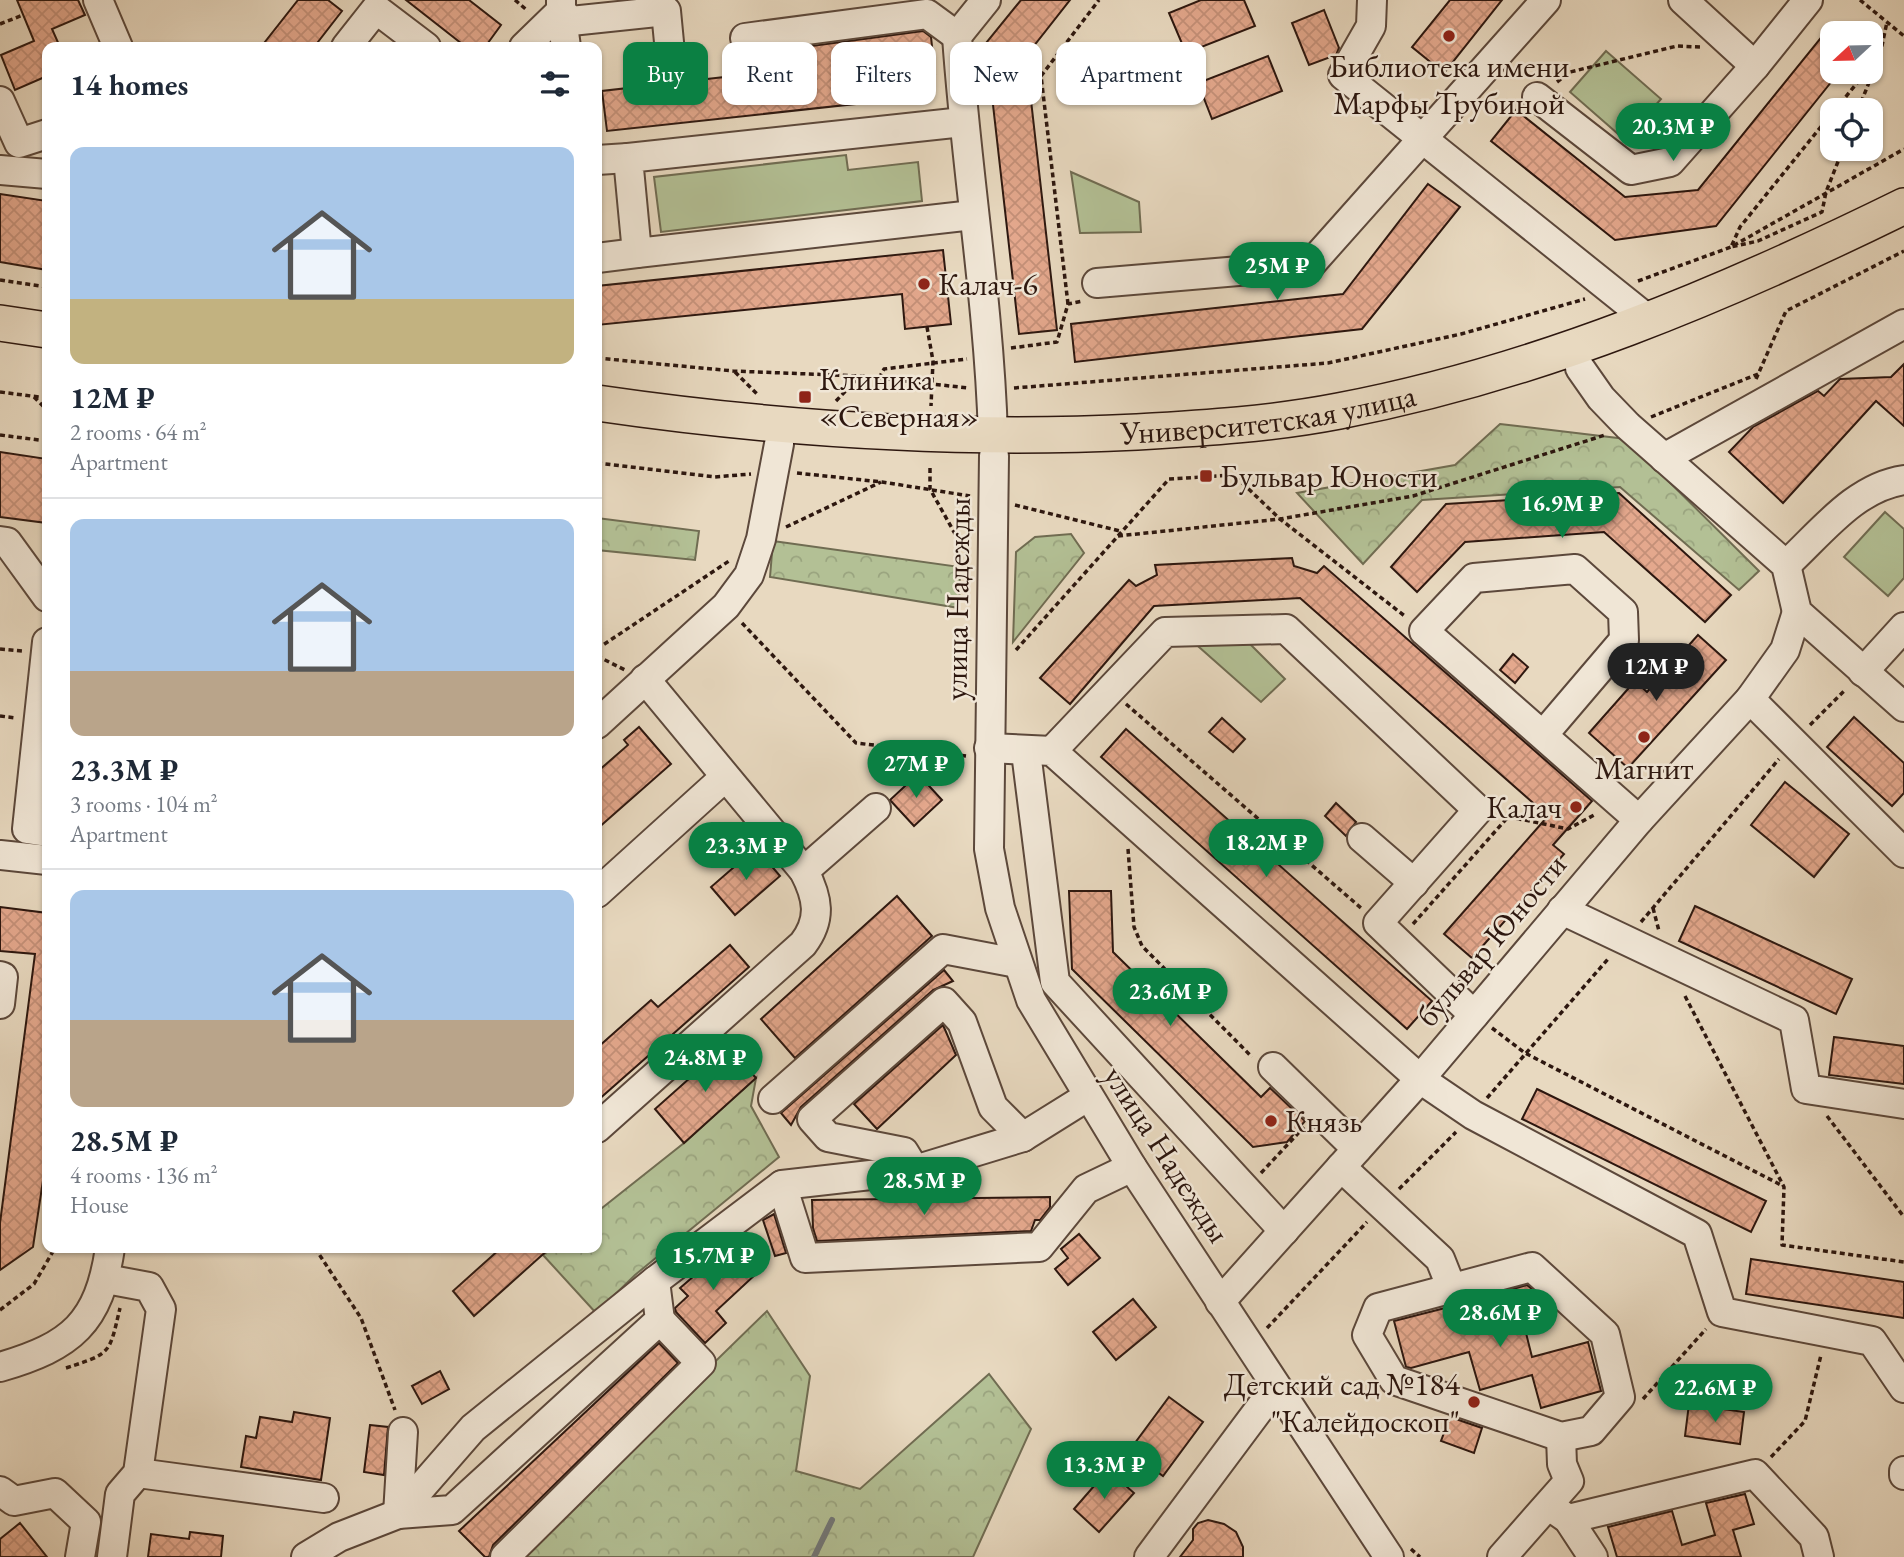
<!DOCTYPE html>
<html lang="en">
<head>
<meta charset="utf-8">
<style>
	:root { --surface:#fff; --page:#f2f2f3; --text:#1f2937; --muted:#747a83; --line:#e0e1e3; --accent:#0b8043 }
	body { margin:0; font-family:"EB Garamond",serif; background:var(--page); color:var(--text); height:100vh; display:flex; flex-direction:column; font-size:26px; white-space:nowrap }
	* { box-sizing:border-box; margin:0 }
	p { font-size:23px; color:var(--muted) }
	.icon { flex:none; width:38px; height:38px; fill:none; stroke:currentColor; stroke-width:2; stroke-linecap:round; stroke-linejoin:round }
	.map { position:relative; flex:1; overflow:hidden }
	.sheet { position:absolute; left:42px; top:42px; width:560px; height:1211px; display:flex; flex-direction:column; background:var(--surface); border-radius:14px; box-shadow:0 2px 5px #0004 }
	.sheet>* { flex:none }
	.banner { position:absolute; left:623px; top:42px; width:665px; height:63px; display:flex; gap:14px }
	.needle { width:46px; rotate:248deg }
	.fabs { position:absolute; left:1820px; top:21px; display:grid; gap:14px }
	.fabs a { display:grid; place-items:center; width:63px; height:63px; border-radius:14px; background:var(--surface); box-shadow:0 2px 5px #0004; font-size:35px }
	.price { position:absolute; translate:-50% -60px; padding:0 16px; border-radius:24px; background:var(--accent); color:#fff; font-size:23px; line-height:46px; filter:drop-shadow(0 2px 4px #0008) }
	.price::after { content:''; position:absolute; left:50%; top:42px; width:21px; height:16px; margin-left:-10px; background:inherit; clip-path:polygon(0 0,100% 0,50% 100%) }
	.price.on { background:#222; color:#fff }
	ul { padding:0; list-style:none }
	li { display:grid; align-content:center; gap:14px; height:371px; padding:0 28px }
	li+li { border-top:2px solid var(--line) }
	li span { display:grid; place-items:center; height:217px; border-radius:14px; color:#555 }
	li>.icon { margin-inline-start:auto }
	span .icon { width:126px; height:126px; fill:#fffc; stroke-width:1 }
	li b { font-size:30px }
	h2 { display:flex; justify-content:space-between; align-items:center; height:84px; padding:0 28px; font-size:30px }
	.pill { padding:0 24px; border-radius:14px; background:var(--surface); box-shadow:0 2px 5px #0004; font-size:24px; line-height:63px }
	.pill.on { background:var(--accent); color:#fff }
	.map>svg:first-child { display:block }
	.forest { fill:url(#forest-crowns); stroke:#706c52; stroke-width:2 }
	.park { fill:#b3c095; stroke:#706c52; stroke-width:2 }
	.lines { fill:none; stroke-linecap:round; stroke-linejoin:round }
	.stream { stroke:#717778; stroke-width:6 }
	.building { fill:url(#building-cross-hatch); stroke:#2d170f; stroke-width:2 }
	.minor-casing { stroke:#5c483b; stroke-width:32 }
	.major-casing { stroke:#2d170f; stroke-width:38 }
	.path { stroke:#2d170f; stroke-width:3.5; stroke-dasharray:5 3.5; stroke-linecap:butt }
	.minor { stroke:#f0e6d6; stroke-width:28 }
	.major { stroke:#e8d9c0; stroke-width:35 }
	.poi-dot { fill:#8f2418; stroke:#f0e6d6; stroke-width:2.5 }
	.labels { text-anchor:middle; stroke-width:5; stroke-linejoin:round; paint-order:stroke }
	.poi-label { font-size:32px; fill:#2d170f; stroke:#f0e6d6; text-anchor:start }
	.street-label { font-size:32px; fill:#2d170f; stroke:#f0e6d6 }
</style>
</head>
<body>
<div class="map">
<svg width="1904" height="1557" viewBox="0 0 1904 1557">
	<defs>
		<pattern id="forest-crowns" width="20" height="18" patternUnits="userSpaceOnUse" patternTransform="scale(1.75)"><rect width="20" height="18" fill="#b3c095"/><path d="M2 6a3 3 0 1 1 6 0M12 15a3 3 0 1 1 6 0" fill="none" stroke="#9aa47f"/></pattern>
		<pattern id="building-cross-hatch" width="8" height="8" patternUnits="userSpaceOnUse" patternTransform="scale(1.75)"><rect width="8" height="8" fill="#e4a88d"/><path d="M0 0l8 8M0 8l8-8" fill="none" stroke="#c49078"/></pattern>
	</defs>
	<rect width="100%" height="100%" fill="#e8d9c0"/>
	<filter id="stains"><feTurbulence type="fractalNoise" baseFrequency=".00286" numOctaves="4"/><feColorMatrix values="0 0 0 0 .2 0 0 0 0 .09 0 0 0 0 .02 0 0 0 .5 -.17"/></filter>
	<radialGradient id="worn" r=".72"><stop offset=".6" stop-color="#630" stop-opacity="0"/><stop offset="1" stop-color="#630" stop-opacity=".3"/></radialGradient>
	<g class="forest">
		<polygon points="1500,424 1626,439 1759,571 1739,590 1620,487 1422,500 1363,564 1297,493 1455,465"/>
		<polygon points="597,518 699,531 695,560 597,550"/>
		<polygon points="1071,534 1084,553 1013,642 1016,552 1035,537"/>
		<polygon points="773,541 960,567 959,608 770,577"/>
		<polygon points="756,1078 751,1106 779,1157 635,1275 596,1313 543,1255 551,1248 597,1248 597,1212 684,1143"/>
		<polygon points="767,1311 810,1376 796,1471 860,1489 989,1374 1031,1429 973,1557 515,1557"/>
	</g>
	<g class="park">
		<polygon points="1606,51 1661,99 1625,140 1570,92"/>
		<polygon points="846,155 848,170 918,162 922,201 661,232 654,177"/>
		<polygon points="1071,172 1139,202 1141,232 1080,233"/>
		<polygon points="1885,512 1904,529 1904,578 1888,596 1844,557"/>
		<polygon points="1216,634 1243,637 1285,679 1261,702 1199,647"/>
	</g>
	<g class="lines">
		<polyline class="stream" points="814,1557 832,1520"/>
	</g>
	<g class="building">
		<polygon points="17,0 78,0 85,15 52,29 60,47 47,47 47,76 15,90 1,55 34,41"/>
		<polygon points="298,0 328,0 342,11 314,47 261,47"/>
		<polygon points="406,0 469,0 501,25 485,47 466,47"/>
		<polygon points="1021,0 1070,0 1026,56 1057,330 1019,334 986,43"/>
		<polygon points="1201,0 1244,0 1255,26 1186,53 1169,13"/>
		<polygon points="1450,0 1502,0 1444,73 1412,47"/>
		<polygon points="1324,10 1339,48 1336,55 1309,65 1292,23"/>
		<polygon points="1832,24 1832,81 1716,226 1615,240 1491,141 1516,110 1625,197 1698,190"/>
		<polygon points="923,31 931,37 935,74 898,79 901,99 607,131 602,91 769,72 767,52"/>
		<polygon points="1268,56 1282,91 1212,119 1198,83"/>
		<polygon points="1428,184 1460,207 1362,329 1075,362 1071,324 1343,294"/>
		<polygon points="0,194 47,201 47,270 0,262"/>
		<polygon points="943,250 951,324 905,329 902,294 597,325 597,286"/>
		<polygon points="1904,364 1904,426 1876,401 1783,503 1729,452 1753,427 1818,391 1824,396 1840,379 1891,377"/>
		<polygon points="0,452 47,459 47,523 0,517"/>
		<polygon points="1619,493 1731,595 1705,622 1604,532 1465,542 1417,592 1391,567 1446,504"/>
		<polygon points="1292,558 1294,566 1317,573 1324,566 1592,801 1553,845 1564,854 1472,958 1444,934 1548,816 1300,598 1154,606 1070,704 1040,678 1129,580 1136,586 1157,575 1155,565"/>
		<polygon points="1698,635 1726,660 1628,768 1589,733 1635,681 1647,692"/>
		<polygon points="1513,654 1528,667 1515,683 1500,670"/>
		<polygon points="1854,717 1904,763 1904,793 1892,806 1827,747"/>
		<polygon points="1222,718 1245,739 1233,752 1209,732"/>
		<polygon points="639,727 671,764 597,829 597,772 628,745 624,740"/>
		<polygon points="1126,729 1432,1001 1407,1029 1101,757"/>
		<polygon points="918,774 942,800 914,826 890,800"/>
		<polygon points="1785,782 1849,834 1814,877 1751,825"/>
		<polygon points="1336,803 1356,822 1346,836 1325,816"/>
		<polygon points="756,848 780,876 735,915 711,887"/>
		<polygon points="1069,891 1111,891 1113,952 1261,1097 1270,1088 1305,1121 1287,1142 1253,1147 1072,969"/>
		<polygon points="897,896 932,936 795,1058 761,1019"/>
		<polygon points="1695,906 1852,979 1836,1014 1679,941"/>
		<polygon points="0,907 47,913 47,1154 33,1247 0,1270 0,1223 35,954 0,951"/>
		<polygon points="730,945 749,967 597,1101 597,1048 651,1000 658,1007"/>
		<polygon points="944,970 953,981 933,990 801,1107 791,1125 781,1113"/>
		<polygon points="943,1025 956,1055 877,1129 854,1104"/>
		<polygon points="1834,1037 1904,1046 1904,1084 1829,1075"/>
		<polygon points="727,1045 756,1078 684,1143 655,1109"/>
		<polygon points="1537,1089 1766,1201 1751,1232 1522,1119"/>
		<polygon points="1050,1197 1050,1207 1040,1220 1035,1220 1031,1231 817,1241 813,1228 812,1200"/>
		<polygon points="774,1214 786,1253 775,1256 763,1220"/>
		<polygon points="1079,1234 1100,1258 1068,1285 1055,1269 1068,1258 1061,1249"/>
		<polygon points="730,1245 757,1273 716,1311 726,1323 705,1343 676,1312 675,1308 688,1296 680,1288"/>
		<polygon points="501,1248 550,1248 474,1316 453,1291"/>
		<polygon points="1751,1259 1904,1282 1904,1318 1746,1294"/>
		<polygon points="1527,1285 1533,1290 1539,1312 1522,1317 1532,1357 1588,1342 1601,1391 1541,1408 1532,1375 1480,1390 1469,1352 1411,1368 1406,1367 1394,1321 1457,1305 1465,1332 1501,1323 1493,1295"/>
		<polygon points="1133,1299 1156,1327 1116,1360 1093,1332"/>
		<polygon points="659,1343 678,1363 493,1545 489,1557 485,1557 459,1531"/>
		<polygon points="440,1371 449,1389 422,1404 412,1386"/>
		<polygon points="1169,1397 1203,1422 1163,1476 1129,1451"/>
		<polygon points="1689,1404 1744,1412 1740,1444 1685,1436"/>
		<polygon points="294,1412 330,1418 321,1480 241,1467 246,1436 256,1438 260,1417 292,1422"/>
		<polygon points="1450,1417 1482,1428 1474,1453 1441,1441"/>
		<polygon points="370,1425 388,1427 384,1475 364,1472"/>
		<polygon points="1108,1470 1134,1493 1099,1532 1074,1509"/>
		<polygon points="1745,1494 1754,1524 1733,1530 1741,1557 1617,1557 1608,1527 1672,1511 1682,1545 1715,1535 1706,1503"/>
		<polygon points="1208,1520 1224,1524 1236,1532 1243,1547 1243,1557 1180,1557 1193,1540 1193,1529 1198,1523"/>
		<polygon points="20,1523 47,1557 0,1557 0,1539"/>
		<polygon points="190,1532 223,1536 221,1557 148,1557 151,1534 189,1539"/>
	</g>
	<g class="lines">
		<defs>
			<g id="minor">
				<polyline points="98,0 118,47"/>
				<path d="M986,0L957,36C966,170 989,302 993,436"/>
				<polyline points="1372,0 1371,26 1343,75 1650,321"/>
				<polyline points="1683,0 1755,66"/>
				<polyline points="561,11 571,21 666,11 671,63"/>
				<polyline points="561,11 566,47"/>
				<polyline points="745,38 927,14 957,36"/>
				<polyline points="346,47 376,9 426,47"/>
				<polyline points="524,47 561,11 561,0"/>
				<polyline points="1537,97 1631,170 1670,162 1755,66 1808,0"/>
				<polyline points="0,101 19,143 47,134"/>
				<polyline points="963,122 628,158 637,253 973,215"/>
				<polyline points="597,160 628,158"/>
				<polyline points="0,170 47,174"/>
				<polyline points="597,258 637,253"/>
				<polyline points="1097,283 1310,265 1546,0"/>
				<polyline points="1580,368 1601,398 1628,426 1786,565 1797,612 1904,707"/>
				<polyline points="994,456 989,849 1000,908 1031,1000 1132,1167 1389,1557"/>
				<polyline points="1664,458 1904,324"/>
				<polyline points="0,541 7,542 47,597"/>
				<path d="M1786,565C1821,533 1855,487 1904,480"/>
				<polyline points="47,642 27,829 47,832"/>
				<polyline points="1863,672 1904,627"/>
				<polyline points="1750,699 1904,853"/>
				<polyline points="597,724 726,606 749,575 761,539 779,444"/>
				<polyline points="1543,735 1624,640 1623,612 1575,569 1474,578 1424,631 1639,820"/>
				<polyline points="989,748 1052,751 1420,1079 1473,1115 1697,1234 1722,1312 1872,1341 1904,1388"/>
				<polyline points="1052,751 1165,632 1286,629 1478,810 1378,923 1474,1015"/>
				<polyline points="1026,752 1055,982 1284,1231"/>
				<polyline points="1362,838 1414,883"/>
				<polyline points="0,855 47,860"/>
				<polyline points="804,871 876,808"/>
				<polyline points="597,893 724,778"/>
				<polyline points="1562,910 1794,1020 1806,1089 1904,1104"/>
				<polyline points="0,976 3,977 0,1004"/>
				<polyline points="1273,1067 1357,1149"/>
				<polyline points="773,1099 943,949 1017,963"/>
				<path d="M597,1128L803,944C822,919 818,898 804,871L645,679"/>
				<polyline points="1341,1167 1440,1259 1452,1289"/>
				<polyline points="915,1170 904,1152 828,1137 812,1119 944,1002 962,1022 993,1107 1023,1137"/>
				<polyline points="782,1185 805,1258 1039,1247 1086,1189 1132,1167"/>
				<polygon points="1532,1267 1605,1334 1620,1397 1591,1431 1561,1437 1394,1380 1367,1335 1378,1308"/>
				<polyline points="106,1279 149,1287 161,1309 138,1473 120,1494 112,1557"/>
				<polyline points="1220,1302 1420,1079 1639,820 1750,699 1785,650 1797,612"/>
				<path d="M0,1367C72,1346 99,1323 110,1248"/>
				<polyline points="403,1432 398,1514 452,1510 660,1320 655,1281"/>
				<polyline points="1904,1471 1904,1475"/>
				<polyline points="138,1473 324,1498"/>
				<polyline points="0,1491 14,1501 55,1493 86,1522 80,1557"/>
				<polyline points="1555,1510 1568,1519 1593,1557"/>
				<polyline points="1568,1519 1755,1474 1814,1537 1819,1557"/>
				<polyline points="306,1557 339,1537 398,1514 473,1428 655,1281 782,1185 915,1170 1023,1137 1087,1097"/>
				<polyline points="505,1557 701,1363 660,1320"/>
				<polyline points="1149,1557 1275,1388"/>
				<polyline points="1502,1557 1569,1481 1562,1464 1561,1437"/>
			</g>
			<g id="major">
				<polyline points="0,323 47,330"/>
				<path id="s1" d="M597,403C776,429 957,441 1137,432C1205,428 1272,424 1339,411C1538,373 1723,295 1904,206"/>
			</g>
		</defs>
		<use href="#minor" class="minor-casing"/>
		<use href="#major" class="major-casing"/>
		<g class="path">
			<polyline points="515,0 528,11"/>
			<polyline points="1860,0 1904,36"/>
			<polyline points="0,24 23,15"/>
			<polyline points="1557,82 1570,72 1677,46 1700,47"/>
			<polyline points="1835,110 1866,72"/>
			<polyline points="1858,110 1880,55 1887,22"/>
			<polyline points="1832,113 1740,227 1731,247 1758,241 1822,212 1826,192 1843,149"/>
			<polyline points="0,280 47,287"/>
			<polyline points="1638,281 1731,247 1904,149"/>
			<polyline points="1068,304 1041,76 1099,0"/>
			<polyline points="927,327 933,361 931,406"/>
			<polyline points="1011,348 1057,342 1068,304 1083,301"/>
			<polyline points="597,358 733,371 860,376 968,388"/>
			<polyline points="735,372 757,394"/>
			<polyline points="879,378 884,369 967,359"/>
			<polyline points="1756,379 1786,311 1904,251"/>
			<polyline points="1014,388 1328,363 1461,334 1585,299"/>
			<polyline points="0,392 47,398"/>
			<polyline points="34,397 47,410"/>
			<polyline points="836,401 860,376"/>
			<polyline points="1651,417 1758,374"/>
			<polyline points="0,435 47,441"/>
			<polyline points="597,463 715,477 751,474"/>
			<polyline points="930,468 930,489 968,557"/>
			<polyline points="797,473 882,482 970,496"/>
			<polyline points="1015,505 1120,531"/>
			<polyline points="786,527 881,482"/>
			<polyline points="1118,536 1280,519 1413,496 1605,435"/>
			<polyline points="742,623 856,743 966,756"/>
			<polyline points="0,649 23,651"/>
			<polyline points="597,649 729,561"/>
			<polyline points="1016,650 1169,479 1234,475 1280,519 1406,617"/>
			<polyline points="597,656 625,670"/>
			<polyline points="1126,704 1361,908"/>
			<polyline points="0,716 16,718"/>
			<polyline points="1810,725 1846,689"/>
			<polyline points="1500,815 1568,829 1596,814"/>
			<polyline points="1128,849 1134,927 1142,946 1252,1057"/>
			<polyline points="1653,908 1659,931"/>
			<polyline points="1641,922 1779,759"/>
			<polyline points="1413,924 1508,817"/>
			<polyline points="1685,996 1784,1187 1782,1245 1904,1262"/>
			<polyline points="1492,1028 1525,1053 1783,1186"/>
			<polyline points="1487,1098 1608,959"/>
			<polyline points="1827,1116 1904,1217"/>
			<polyline points="1261,1173 1304,1127"/>
			<polyline points="1399,1189 1456,1132"/>
			<polyline points="315,1248 361,1318 395,1410"/>
			<polyline points="0,1310 34,1284 55,1248"/>
			<polyline points="1267,1328 1367,1222"/>
			<path d="M66,1368C112,1353 109,1354 120,1308"/>
			<polyline points="1643,1399 1706,1329"/>
			<polyline points="1771,1457 1805,1421 1821,1355"/>
			<polyline points="1411,1549 1420,1557"/>
		</g>
		<use href="#minor" class="minor"/>
		<use href="#major" class="major"/>
	</g>
	<g class="poi-dot">
		<circle cx="1449" cy="36" r="7"/>
		<circle cx="924" cy="284" r="7"/>
		<rect x="798" y="390" width="14" height="14" rx="3.5"/>
		<rect x="1199" y="469" width="14" height="14" rx="3.5"/>
		<circle cx="1644" cy="737" r="7"/>
		<circle cx="1576" cy="807" r="7"/>
		<circle cx="1271" cy="1121" r="7"/>
		<circle cx="1474" cy="1402" r="7"/>
	</g>
	<g class="labels">
		<g class="poi-label">
			<text x="1449" y="77" text-anchor="middle">Библиотека имени<tspan x="1449" dy="37">Марфы Трубиной</tspan></text>
			<text x="938" y="295">Калач-6</text>
			<text x="819" y="390">Клиника<tspan x="819" dy="37">«Северная»</tspan></text>
			<text x="1220" y="487">Бульвар Юности</text>
			<text x="1644" y="779" text-anchor="middle">Магнит</text>
			<text x="1562" y="818" text-anchor="end">Калач</text>
			<text x="1285" y="1132">Князь</text>
			<text x="1460" y="1395" text-anchor="end">Детский сад №184<tspan x="1460" dy="37">"Калейдоскоп"</tspan></text>
		</g>
		<g class="street-label">
			<text dy="11" stroke="none"><textPath href="#s1" startOffset="674">Университетская улица</textPath></text>
			<text transform="translate(957 599) rotate(-89)" y="11">улица Надежды</text>
			<text transform="translate(1491 940) rotate(-50)" y="11">бульвар Юности</text>
			<text transform="translate(1167 1154) rotate(57)" y="11">улица Надежды</text>
		</g>
	</g>
	<rect width="100%" height="100%" filter="url(#stains)"/>
	<rect width="100%" height="100%" fill="url(#worn)"/>
</svg>
<div class="fabs">
<a><svg class="needle" viewBox="-14 -14 28 28"><path d="M0-13l5 13h-10z" fill="#e53935"/><path d="M0 13l5-13h-10z" fill="#747a83"/></svg></a>
<a><svg class="icon" aria-label="locate" viewBox="0 0 24 24"><circle cx="12" cy="12" r="6"/><path d="M12 2v4M12 18v4M2 12h4M18 12h4"/></svg></a>
</div>
<b class="price" style="left:1673px;top:163px">20.3M ₽</b>
<b class="price" style="left:1277px;top:302px">25M ₽</b>
<b class="price" style="left:1562px;top:540px">16.9M ₽</b>
<b class="price on" style="left:1656px;top:703px">12M ₽</b>
<b class="price" style="left:916px;top:800px">27M ₽</b>
<b class="price" style="left:1266px;top:879px">18.2M ₽</b>
<b class="price" style="left:746px;top:882px">23.3M ₽</b>
<b class="price" style="left:1170px;top:1028px">23.6M ₽</b>
<b class="price" style="left:705px;top:1094px">24.8M ₽</b>
<b class="price" style="left:924px;top:1217px">28.5M ₽</b>
<b class="price" style="left:713px;top:1292px">15.7M ₽</b>
<b class="price" style="left:1500px;top:1349px">28.6M ₽</b>
<b class="price" style="left:1715px;top:1424px">22.6M ₽</b>
<b class="price" style="left:1104px;top:1501px">13.3M ₽</b>
<div class="banner">
<a class="pill on">Buy</a>
<a class="pill">Rent</a>
<a class="pill">Filters</a>
<a class="pill">New</a>
<a class="pill">Apartment</a>
</div>
<section class="sheet">
<h2>14 homes<svg class="icon" aria-label="filters" viewBox="0 0 24 24"><path d="M4 7h16M4 17h16"/><circle cx="9" cy="7" r="2"/><circle cx="15" cy="17" r="2"/></svg></h2>
<ul>
<li><span style="background:linear-gradient(#a9c7e8 70%,#c2b280 0)"><svg class="icon" aria-label="home" viewBox="0 0 24 24"><path d="M3 11l9-7 9 7M6 9v11h12V9"/></svg></span><div><b>12M ₽</b><p>2 rooms · 64 m²</p><p>Apartment</p></div></li>
<li><span style="background:linear-gradient(#a9c7e8 70%,#b9a48a 0)"><svg class="icon" aria-label="home" viewBox="0 0 24 24"><path d="M3 11l9-7 9 7M6 9v11h12V9"/></svg></span><div><b>23.3M ₽</b><p>3 rooms · 104 m²</p><p>Apartment</p></div></li>
<li><span style="background:linear-gradient(#a9c7e8 60%,#b9a48a 0)"><svg class="icon" aria-label="home" viewBox="0 0 24 24"><path d="M3 11l9-7 9 7M6 9v11h12V9"/></svg></span><div><b>28.5M ₽</b><p>4 rooms · 136 m²</p><p>House</p></div></li>
</ul>
</section>
</div>
</body>
</html>
